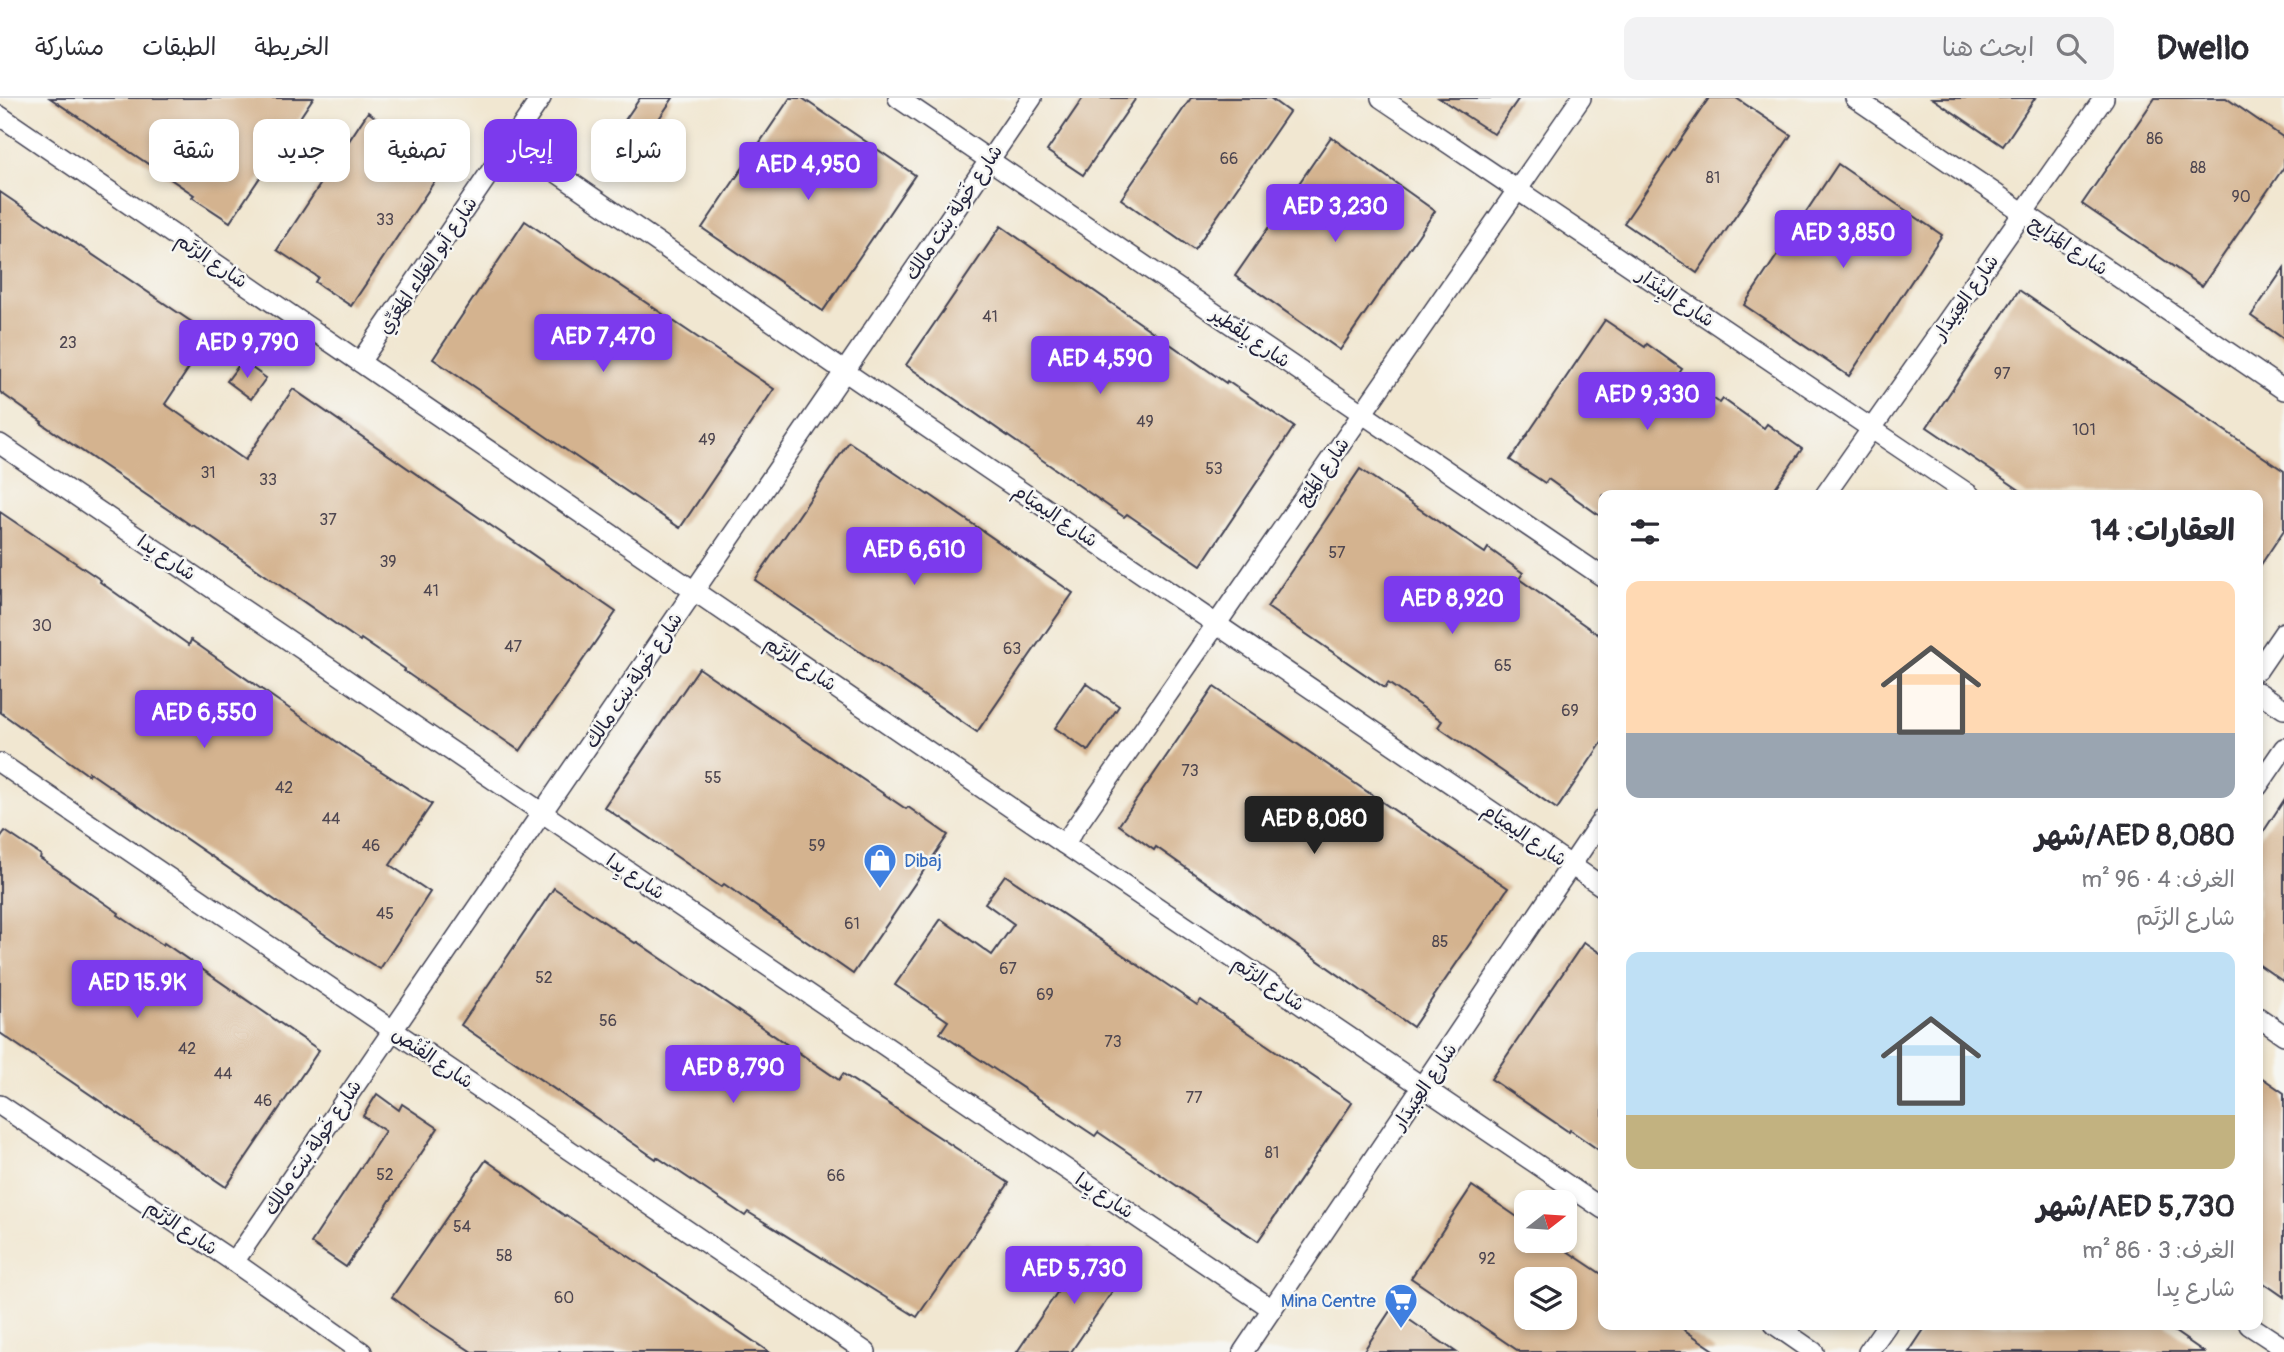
<!DOCTYPE html>
<html lang="ar">
<head>
<meta charset="utf-8">
<style>
	:root { --surface:#fff; --page:#f2f2f3; --text:#2b2b33; --muted:#7c7c81; --line:#e1e1e2; --accent:#7c3aed }
	body { margin:0; font-family:Pangolin,"Playpen Sans Arabic",sans-serif; background:var(--page); color:var(--text); direction:rtl; height:100vh; display:flex; flex-direction:column; font-size:26px; white-space:nowrap }
	* { box-sizing:border-box; margin:0 }
	p { font-size:23px; color:var(--muted) }
	.icon { flex:none; width:38px; height:38px; fill:none; stroke:currentColor; stroke-width:2; stroke-linecap:round; stroke-linejoin:round }
	.map { position:relative; flex:1; overflow:hidden; direction:ltr }
	.drawer { position:absolute; left:1598px; top:392px; width:665px; height:840px; display:flex; flex-direction:column; background:var(--surface); border-radius:14px; box-shadow:0 4px 10px #0003; direction:rtl }
	.drawer>* { flex:none }
	.guide { position:absolute; left:21px; top:21px; width:665px; height:63px; direction:rtl; display:flex; gap:14px }
	.needle { width:46px; rotate:73deg }
	.controls { position:absolute; left:1514px; top:1092px; display:grid; gap:14px }
	.controls a { display:grid; place-items:center; width:63px; height:63px; border-radius:14px; background:var(--surface); box-shadow:0 4px 10px #0003; font-size:35px }
	.price { position:absolute; translate:-50% -60px; padding:0 16px; border-radius:7px; background:var(--accent); color:#fff; font-size:23px; line-height:46px; filter:drop-shadow(0 2px 4px #0008) }
	.price::after { content:''; position:absolute; left:50%; top:42px; width:21px; height:16px; margin-left:-10px; background:inherit; clip-path:polygon(0 0,100% 0,50% 100%) }
	.price.current { background:#222; color:#fff }
	ul { padding:0; list-style:none }
	li { display:grid; align-content:center; gap:14px; height:371px; padding:0 28px }
	li span { display:grid; place-items:center; height:217px; border-radius:14px; color:#555 }
	li>.icon { margin-inline-start:auto }
	span .icon { width:126px; height:126px; fill:#fffc; stroke-width:1 }
	li b { font-size:30px }
	h2 { display:flex; justify-content:space-between; align-items:center; height:84px; padding:0 28px; font-size:30px }
	.tag { padding:0 24px; border-radius:14px; background:var(--surface); box-shadow:0 4px 10px #0003; font-size:24px; line-height:63px }
	.tag.current { background:var(--accent); color:#fff }
	header { display:flex; align-items:center; gap:42px; box-sizing:border-box; height:98px; padding:0 35px; background:var(--surface); border-bottom:2px solid var(--line) }
	header strong { font-size:33px }
	nav { display:flex; gap:38px; margin-inline-start:auto; font-size:24px }
	.search { width:490px; height:63px; background:var(--page); display:flex; align-items:center; gap:18px; box-sizing:border-box; padding:0 24px; border-radius:14px; color:var(--muted); font-size:26px }
	.map>svg:first-child { display:block }
	.building { fill:#d4b38f; fill-rule:evenodd }
	.lines { fill:none; stroke-linecap:round; stroke-linejoin:round }
	.minor-casing { stroke:#414052; stroke-width:22 }
	.minor { stroke:#fff; stroke-width:19 }
	.labels { text-anchor:middle; stroke-width:5; stroke-linejoin:round; paint-order:stroke }
	.number-label { font-size:16px; fill:#4e4650 }
	.street-label { font-size:19px; fill:#22223b; stroke:#f6f6f2 }
	.shop-label { font-size:19px; fill:#366cbe; stroke:#f6f6f2; text-anchor:start }
</style>
</head>
<body>
<header>
<strong>Dwello</strong>
<div class="search"><svg class="icon" aria-label="search" viewBox="0 0 24 24"><circle cx="10" cy="10" r="6"/><path d="M15 15l6 6"/></svg>ابحث هنا</div>
<nav><a>الخريطة</a><a>الطبقات</a><a>مشاركة</a></nav>
</header>
<div class="map">
<svg width="2284" height="1254" viewBox="0 0 2284 1254">
	<rect width="100%" height="100%" fill="#f6f6f2"/>
	<filter id="ink" filterUnits="userSpaceOnUse"><feTurbulence type="fractalNoise" baseFrequency=".0143" numOctaves="2"/><feDisplacementMap in="SourceGraphic" scale="14" xChannelSelector="R" yChannelSelector="G"/><feConvolveMatrix kernelMatrix="1 2 1 2 8 2 1 2 1" color-interpolation-filters="sRGB"/></filter>
	<filter id="wash" filterUnits="userSpaceOnUse"><feTurbulence type="fractalNoise" baseFrequency=".00686" numOctaves="4" result="noise"/><feDisplacementMap in="SourceGraphic" scale="28" xChannelSelector="R" yChannelSelector="G"/><feGaussianBlur stdDeviation="1.57" result="paint"/><feColorMatrix in="noise" values="0 0 0 0 0 0 0 0 0 0 0 0 0 0 0 0 0 1.4 0 .05"/><feComposite in="paint" operator="in"/></filter>
	<g filter="url(#wash)">
		<rect width="100%" height="100%" fill="#f1e7d1"/>
		<g id="blocks">
			<g class="building">
				<polygon points="50,0 313,0 230,124 192,99 194,97"/>
				<polygon points="640,0 673,0 621,77 598,62"/>
				<polygon points="790,0 802,0 915,77 823,213 702,130"/>
				<polygon points="1083,0 1136,0 1083,77 1047,53"/>
				<polygon points="1191,0 1270,0 1289,14 1194,152 1121,101"/>
				<polygon points="1439,0 1519,0 1494,36"/>
				<polygon points="1709,0 1736,0 1791,37 1697,175 1624,125"/>
				<polygon points="1932,0 2035,0 2003,48"/>
				<polygon points="2155,0 2226,0 2284,40 2284,69 2202,188 2082,106"/>
				<polygon points="368,14 444,69 351,208 315,184 318,179 277,152"/>
				<polygon points="1331,39 1435,113 1340,252 1235,178"/>
				<polygon points="1838,66 1942,137 1849,278 1744,207"/>
				<polygon points="0,94 211,237 165,306 245,362 293,291 616,514 520,653 404,573 405,571 361,541 360,543 193,427 192,428 41,325 42,324 0,294"/>
				<polygon points="525,123 774,291 680,430 433,261"/>
				<polygon points="1001,128 1226,285 1227,283 1294,329 1201,467 1127,416 1124,419 906,267"/>
				<polygon points="2284,170 2284,241 2251,218"/>
				<polygon points="2019,192 2284,373 2284,432 2258,471 2258,397 2027,397 1927,329"/>
				<polygon points="1605,222 1645,249 1647,246 1682,271 1678,277 1720,305 1723,301 1764,330 1767,326 1802,351 1770,397 1603,397 1603,420 1548,381 1545,385 1510,362"/>
				<polygon points="242,263 266,280 251,301 227,283"/>
				<polygon points="849,344 928,397 929,396 1073,495 977,634 755,482"/>
				<polygon points="1360,371 1485,455 1488,450 1523,475 1519,481 1603,540 1603,643 1557,711 1438,629 1442,623 1388,585 1385,590 1267,509"/>
				<polygon points="0,414 101,482 100,484 189,547 191,542 353,655 432,706 390,767 430,794 380,871 337,845 89,674 88,677 0,614"/>
				<polygon points="699,570 906,711 908,709 948,737 853,876 724,786 721,789 604,709"/>
				<polygon points="1086,585 1119,608 1088,653 1055,630"/>
				<polygon points="1214,589 1508,790 1413,929 1156,749 1154,752 1119,727"/>
				<polygon points="2284,702 2284,884 2258,866 2258,742"/>
				<polygon points="5,733 41,757 40,760 119,815 118,817 163,847 164,845 319,952 226,1089 0,935 0,740"/>
				<polygon points="1005,777 1197,907 1201,902 1352,1005 1258,1143 1098,1034 1095,1038 940,935 948,923 895,887 941,821 992,857 1014,826 985,805"/>
				<polygon points="554,790 635,845 637,844 839,982 843,976 1009,1085 917,1219 748,1114 745,1118 657,1059 656,1061 461,927"/>
				<polygon points="1584,844 1603,857 1603,1055 1570,1032 1569,1034 1491,981"/>
				<polygon points="2258,977 2284,995 2284,1199 2258,1181"/>
				<polygon points="377,996 399,1012 402,1006 438,1030 346,1169 311,1145 385,1033 363,1018"/>
				<polygon points="486,1062 565,1118 566,1117 651,1173 769,1254 472,1254 426,1224 392,1199"/>
				<path d="M1472,1088L1526,1125V1143H1552L1603,1177V1227H1677L1717,1254H1520L1411,1180ZM1526,1181H1564V1220H1526Z"/>
				<polygon points="1087,1150 1124,1176 1071,1254 1017,1254"/>
				<polygon points="1392,1210 1456,1254 1363,1254"/>
				<polygon points="1927,1227 2165,1227 2204,1254 1909,1254"/>
			</g>
		</g>
	</g>
	<g filter="url(#ink)">
		<use href="#blocks" fill-opacity="0" stroke="#414052" stroke-width="2"/>
		<g class="lines">
			<defs>
				<g id="minor">
					<polyline points="898,0 1603,479"/>
					<polyline points="1381,0 1970,397"/>
					<polyline points="1855,0 2284,292"/>
					<polyline points="0,18 1064,746 1603,1111"/>
					<polyline points="511,43 844,273 1603,789"/>
					<polyline points="360,264 541,0"/>
					<polyline points="0,346 1272,1211"/>
					<polyline points="1825,397 2104,0"/>
					<polyline points="2258,572 2284,534"/>
					<polyline points="2258,594 2284,611"/>
					<polyline points="0,665 866,1254"/>
					<polyline points="2258,688 2284,650"/>
					<polyline points="1064,746 1581,0"/>
					<polyline points="2258,919 2284,937"/>
					<polyline points="0,1007 234,1164 362,1254"/>
					<polyline points="234,1164 1032,0"/>
					<polyline points="1775,1227 1814,1254"/>
					<polyline points="2249,1227 2284,1250"/>
					<polyline points="1243,1254 1603,720"/>
					<polyline points="1868,1254 1887,1227"/>
				</g>
			</defs>
			<use href="#minor" class="minor-casing"/>
			<use href="#minor" class="minor"/>
		</g>
	</g>
	<defs>
		<symbol id="shop-pin" viewBox="-11 -11 22 30"><path d="M0 17L-7.5 6A9.5 9.5 0 1 1 7.5 6Z" fill="#3f7fe0" stroke="#f6f6f2"/><path d="M-5-2.5h2.3a2.7 3.5 0 0 1 5.4 0H5L5.5 6h-11ZM-1.5-2.5h3a1.5 2.3 0 0 0-3 0Z" fill="#fff"/></symbol>
		<symbol id="supermarket-pin" viewBox="-11 -11 22 30"><path d="M0 17L-7.5 6A9.5 9.5 0 1 1 7.5 6Z" fill="#3f7fe0" stroke="#f6f6f2"/><path d="M-6-5.5h2.5l.6 2H6L4.5 2H-2.5L-4.4-4H-6ZM-1.5 3.2a1.3 1.3 0 1 0 .1 0ZM3 3.2a1.3 1.3 0 1 0 .1 0Z" fill="#fff"/></symbol>
	</defs>
	<g fill-rule="evenodd">
		<use href="#shop-pin" x="861" y="743" width="38" height="52"/>
		<use href="#supermarket-pin" x="1382" y="1183" width="38" height="52"/>
	</g>
	<g class="labels">
		<g class="number-label">
			<text x="2155" y="46">86</text>
			<text x="1229" y="66">66</text>
			<text x="2198" y="75">88</text>
			<text x="1713" y="85">81</text>
			<text x="2241" y="104">90</text>
			<text x="385" y="127">33</text>
			<text x="990" y="224">41</text>
			<text x="68" y="250">23</text>
			<text x="2002" y="281">97</text>
			<text x="1145" y="329">49</text>
			<text x="2084" y="337">101</text>
			<text x="707" y="347">49</text>
			<text x="1214" y="376">53</text>
			<text x="208" y="380">31</text>
			<text x="268" y="387">33</text>
			<text x="328" y="427">37</text>
			<text x="1337" y="460">57</text>
			<text x="388" y="469">39</text>
			<text x="431" y="498">41</text>
			<text x="42" y="533">30</text>
			<text x="513" y="554">47</text>
			<text x="1012" y="556">63</text>
			<text x="1503" y="573">65</text>
			<text x="1570" y="618">69</text>
			<text x="1190" y="678">73</text>
			<text x="713" y="685">55</text>
			<text x="284" y="695">42</text>
			<text x="331" y="726">44</text>
			<text x="371" y="753">46</text>
			<text x="817" y="753">59</text>
			<text x="385" y="821">45</text>
			<text x="852" y="831">61</text>
			<text x="1440" y="849">85</text>
			<text x="1008" y="876">67</text>
			<text x="544" y="885">52</text>
			<text x="1045" y="902">69</text>
			<text x="608" y="928">56</text>
			<text x="1113" y="949">73</text>
			<text x="187" y="956">42</text>
			<text x="223" y="981">44</text>
			<text x="1194" y="1005">77</text>
			<text x="263" y="1008">46</text>
			<text x="1272" y="1060">81</text>
			<text x="385" y="1082">52</text>
			<text x="836" y="1083">66</text>
			<text x="462" y="1134">54</text>
			<text x="504" y="1163">58</text>
			<text x="1487" y="1166">92</text>
			<text x="564" y="1205">60</text>
		</g>
		<g class="street-label">
			<text transform="translate(953 114) rotate(-56)" y="7">شارع خَولة بنت مالك</text>
			<text transform="translate(2069 147) rotate(34)" y="7">شارع المَرَايِح</text>
			<text transform="translate(212 162) rotate(34)" y="7">شارع الرُتَم</text>
			<text transform="translate(427 167) rotate(-56)" y="7">شارع أبو العَلاء المَعَرِّي</text>
			<text transform="translate(1676 199) rotate(34)" y="7">شارع البِنْدَار</text>
			<text transform="translate(1965 199) rotate(-55)" y="7">شارع العِبَيدَار</text>
			<text transform="translate(1251 239) rotate(34)" y="7">شارع بِلقْطير</text>
			<text transform="translate(1322 373) rotate(-55)" y="7">شارع المَيْج</text>
			<text transform="translate(1056 417) rotate(34)" y="7">شارع اليميَام</text>
			<text transform="translate(167 459) rotate(34)" y="7">شارع يِدا</text>
			<text transform="translate(801 565) rotate(34)" y="7">شارع الرُتَم</text>
			<text transform="translate(633 582) rotate(-56)" y="7">شارع خَولة بنت مالك</text>
			<text transform="translate(1525 736) rotate(34)" y="7">شارع اليميَام</text>
			<text transform="translate(636 778) rotate(34)" y="7">شارع يِدا</text>
			<text transform="translate(1269 885) rotate(34)" y="7">شارع الرُتَم</text>
			<text transform="translate(433 959) rotate(34)" y="7">شارع الفُنْص</text>
			<text transform="translate(1424 988) rotate(-56)" y="7">شارع العِبَيدَار</text>
			<text transform="translate(312 1049) rotate(-56)" y="7">شارع خَولة بنت مالك</text>
			<text transform="translate(1105 1097) rotate(34)" y="7">شارع يِدا</text>
			<text transform="translate(182 1129) rotate(34)" y="7">شارع الرُتَم</text>
		</g>
		<g class="shop-label">
			<text x="904" y="769">Dibaj</text>
			<text x="1376" y="1209" text-anchor="end">Mina Centre</text>
		</g>
	</g>
</svg>
<div class="controls">
<a><svg class="needle" viewBox="-14 -14 28 28"><path d="M0-13l5 13h-10z" fill="#e53935"/><path d="M0 13l5-13h-10z" fill="#7c7c81"/></svg></a>
<a><svg class="icon" aria-label="layers" viewBox="0 0 24 24"><path d="M12 4l9 5-9 5-9-5zM3 14l9 5 9-5"/></svg></a>
</div>
<b class="price" style="left:808px;top:104px">AED 4,950</b>
<b class="price" style="left:1335px;top:146px">AED 3,230</b>
<b class="price" style="left:1843px;top:172px">AED 3,850</b>
<b class="price" style="left:603px;top:276px">AED 7,470</b>
<b class="price" style="left:247px;top:282px">AED 9,790</b>
<b class="price" style="left:1100px;top:298px">AED 4,590</b>
<b class="price" style="left:1647px;top:334px">AED 9,330</b>
<b class="price" style="left:914px;top:489px">AED 6,610</b>
<b class="price" style="left:1452px;top:538px">AED 8,920</b>
<b class="price" style="left:204px;top:652px">AED 6,550</b>
<b class="price current" style="left:1314px;top:758px">AED 8,080</b>
<b class="price" style="left:137px;top:922px">AED 15.9K</b>
<b class="price" style="left:733px;top:1007px">AED 8,790</b>
<b class="price" style="left:1074px;top:1208px">AED 5,730</b>
<div class="guide">
<a class="tag">شراء</a>
<a class="tag current">إيجار</a>
<a class="tag">تصفية</a>
<a class="tag">جديد</a>
<a class="tag">شقة</a>
</div>
<section class="drawer">
<h2>العقارات: 14<svg class="icon" aria-label="filters" viewBox="0 0 24 24"><path d="M4 7h16M4 17h16"/><circle cx="9" cy="7" r="2"/><circle cx="15" cy="17" r="2"/></svg></h2>
<ul>
<li><span style="background:linear-gradient(#ffd9b3 70%,#9aa5b1 0)"><svg class="icon" aria-label="home" viewBox="0 0 24 24"><path d="M3 11l9-7 9 7M6 9v11h12V9"/></svg></span><div><b>AED 8,080/شهر</b><p>الغرف: 4 · 96 m²</p><p>شارع الرُتَم</p></div></li>
<li><span style="background:linear-gradient(#bfe0f5 75%,#c2b280 0)"><svg class="icon" aria-label="home" viewBox="0 0 24 24"><path d="M3 11l9-7 9 7M6 9v11h12V9"/></svg></span><div><b>AED 5,730/شهر</b><p>الغرف: 3 · 86 m²</p><p>شارع يِدا</p></div></li>
</ul>
</section>
</div>
</body>
</html>
